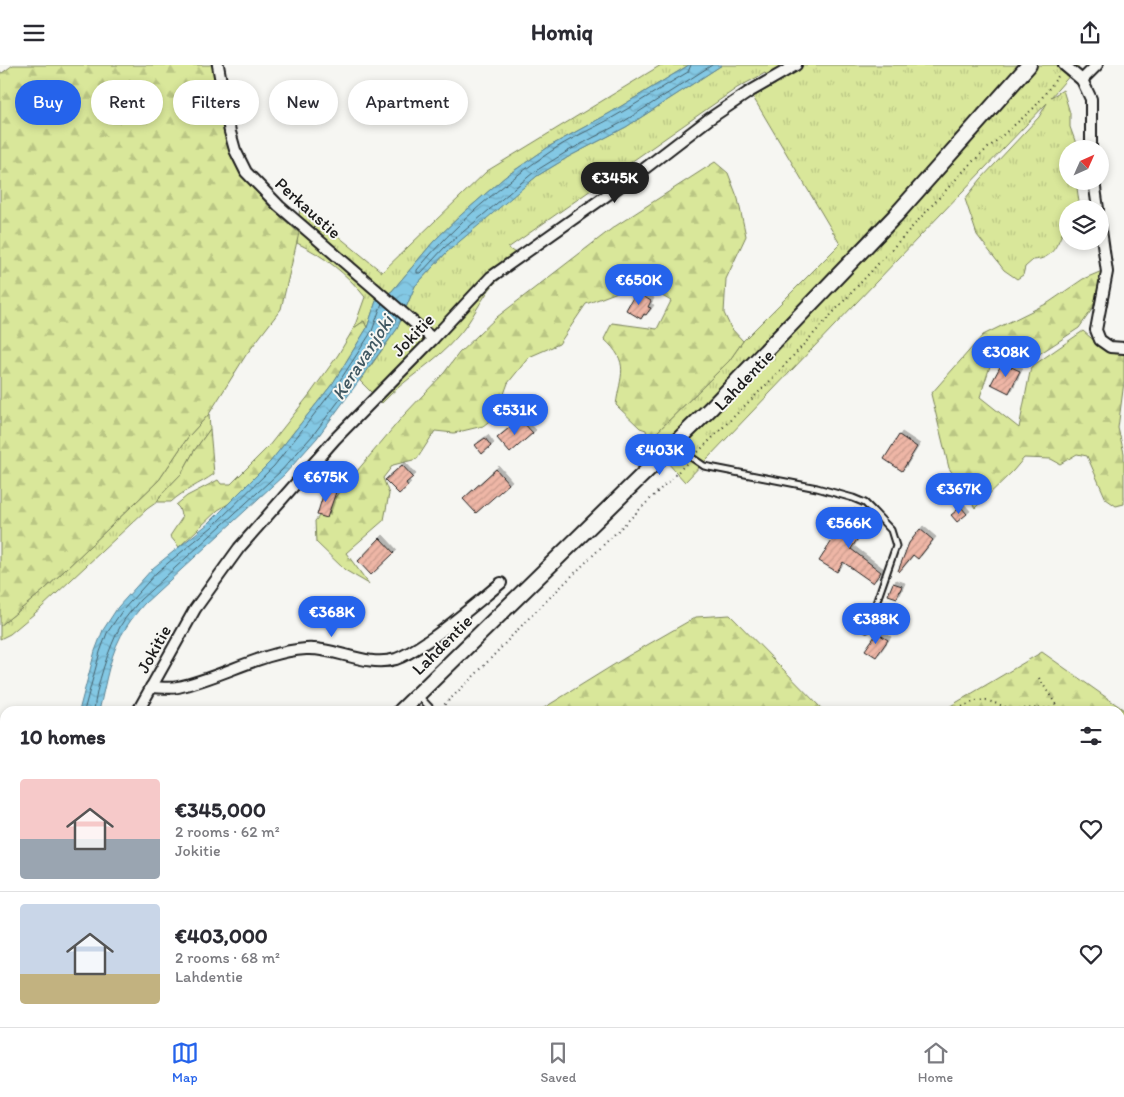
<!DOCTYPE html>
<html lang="en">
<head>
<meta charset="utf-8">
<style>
	:root { --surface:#fff; --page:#f2f2f3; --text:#2b2b33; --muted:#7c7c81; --line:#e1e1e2; --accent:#2563eb }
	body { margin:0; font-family:Itim,sans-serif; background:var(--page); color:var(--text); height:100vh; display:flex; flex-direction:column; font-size:19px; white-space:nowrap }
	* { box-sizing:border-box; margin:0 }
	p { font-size:16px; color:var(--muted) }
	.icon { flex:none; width:28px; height:28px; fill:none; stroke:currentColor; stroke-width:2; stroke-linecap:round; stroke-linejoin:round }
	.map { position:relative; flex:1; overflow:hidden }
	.side { position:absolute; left:0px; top:641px; width:1125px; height:321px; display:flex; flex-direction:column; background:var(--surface); border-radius:15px 15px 0 0; box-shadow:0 2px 8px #0003 }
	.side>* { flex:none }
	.guide { position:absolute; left:15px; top:15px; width:500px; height:45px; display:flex; gap:10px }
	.needle { width:32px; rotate:45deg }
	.fabs { position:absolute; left:1059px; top:75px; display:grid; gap:10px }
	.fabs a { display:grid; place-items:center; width:50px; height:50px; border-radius:50%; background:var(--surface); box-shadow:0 2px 8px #0003; font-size:25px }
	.price { position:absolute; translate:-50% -42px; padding:0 11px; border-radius:18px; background:var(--accent); color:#fff; font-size:16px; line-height:32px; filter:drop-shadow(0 1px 2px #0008) }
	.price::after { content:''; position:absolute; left:50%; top:30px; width:15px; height:11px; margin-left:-8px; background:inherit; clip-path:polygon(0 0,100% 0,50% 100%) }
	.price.on { background:#222; color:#fff }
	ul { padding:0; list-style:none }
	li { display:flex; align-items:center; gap:15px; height:125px; padding:0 20px }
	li+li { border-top:1px solid var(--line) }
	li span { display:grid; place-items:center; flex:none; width:140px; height:100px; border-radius:5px; color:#555 }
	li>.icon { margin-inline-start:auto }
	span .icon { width:60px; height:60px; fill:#fffc; stroke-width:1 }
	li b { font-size:21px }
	h2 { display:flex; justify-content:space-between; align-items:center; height:60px; padding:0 20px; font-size:21px }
	.pill { padding:0 18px; border-radius:22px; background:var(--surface); box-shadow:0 2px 8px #0003; font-size:18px; line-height:45px }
	.pill.on { background:var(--accent); color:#fff }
	header { display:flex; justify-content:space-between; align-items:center; height:65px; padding:0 20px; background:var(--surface); font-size:22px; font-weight:700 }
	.menu { display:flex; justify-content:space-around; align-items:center; height:70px; border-top:1px solid var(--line); background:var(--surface); font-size:14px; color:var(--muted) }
	.menu a { display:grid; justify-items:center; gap:2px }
	.menu .on { color:var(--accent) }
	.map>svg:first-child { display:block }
	.grass { fill:url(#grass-tufts); stroke:#7a825b }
	.forest { fill:url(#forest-firs); stroke:#7a825b }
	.water { fill:url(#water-waves); stroke:#5a8394 }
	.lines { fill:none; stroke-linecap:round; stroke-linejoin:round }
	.shore { stroke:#45616c; stroke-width:1 }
	.building { fill:url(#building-hatch); stroke:#1c1c1c; filter:url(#shadow) }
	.service-casing { stroke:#1c1c1c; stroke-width:9 }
	.minor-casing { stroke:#1c1c1c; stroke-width:14 }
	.secondary-casing { stroke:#1c1c1c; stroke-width:18 }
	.path { stroke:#1c1c1c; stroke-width:2; stroke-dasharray:1 4; stroke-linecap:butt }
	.service { stroke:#f6f6f2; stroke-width:5 }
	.minor { stroke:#f6f6f2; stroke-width:10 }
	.secondary { stroke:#f6f6f2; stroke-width:14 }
	.labels { text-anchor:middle; stroke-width:4; stroke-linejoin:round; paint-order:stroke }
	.street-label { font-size:18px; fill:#1c1c1c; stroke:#f6f6f2 }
	.water-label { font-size:19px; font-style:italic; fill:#405862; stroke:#f6f6f2 }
</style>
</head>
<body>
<header><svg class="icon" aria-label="menu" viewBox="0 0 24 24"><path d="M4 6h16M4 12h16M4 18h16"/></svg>Homiq<svg class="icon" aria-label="share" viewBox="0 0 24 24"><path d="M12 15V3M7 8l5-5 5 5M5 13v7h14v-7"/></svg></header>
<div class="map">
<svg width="1124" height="962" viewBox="0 0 1124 962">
	<defs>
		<pattern id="grass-tufts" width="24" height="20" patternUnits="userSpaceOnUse" patternTransform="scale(1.25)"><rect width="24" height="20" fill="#d9e79a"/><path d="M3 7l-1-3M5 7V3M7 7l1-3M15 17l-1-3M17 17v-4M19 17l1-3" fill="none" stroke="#bac684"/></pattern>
		<pattern id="forest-firs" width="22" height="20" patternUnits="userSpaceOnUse" patternTransform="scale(1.25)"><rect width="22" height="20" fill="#d9e79a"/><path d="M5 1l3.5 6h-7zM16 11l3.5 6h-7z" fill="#bac684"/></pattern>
		<pattern id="water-waves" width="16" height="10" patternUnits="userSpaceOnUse" patternTransform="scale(1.25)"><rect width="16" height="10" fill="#83c8e4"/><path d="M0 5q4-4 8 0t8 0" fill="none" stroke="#71abc3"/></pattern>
		<pattern id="building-hatch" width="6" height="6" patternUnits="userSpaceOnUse" patternTransform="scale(1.25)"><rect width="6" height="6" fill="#eeb6a6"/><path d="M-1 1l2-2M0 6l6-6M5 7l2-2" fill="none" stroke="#cc9c8e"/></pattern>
		<filter id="shadow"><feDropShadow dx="3" dy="-3" stdDeviation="0" flood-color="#0004"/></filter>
	</defs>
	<rect width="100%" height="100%" fill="#f6f6f2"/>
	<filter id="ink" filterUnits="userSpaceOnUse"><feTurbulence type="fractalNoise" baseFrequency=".02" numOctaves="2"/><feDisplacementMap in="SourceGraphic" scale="10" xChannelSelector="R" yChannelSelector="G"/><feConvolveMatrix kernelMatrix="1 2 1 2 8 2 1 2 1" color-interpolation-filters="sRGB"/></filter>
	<g filter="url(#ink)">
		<g class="grass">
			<path d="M661,0H689L610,48L550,81L505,112L461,150L434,176L392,226L376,236L367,263L364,256L354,263L365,232C347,209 324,191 297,178L300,140L382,207L487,106Z"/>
			<path d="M722,0H1079L1051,32L1063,25L1070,48V62L1078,84H1068V116H1076L1080,144H1068L1067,164H1064C1057,180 1053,194 1033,195L1025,202L1023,210L1017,214L1004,205L977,170L965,134L981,114L1039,52L1047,38L685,417L648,376L729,296L743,276L840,179L753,32L776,19L765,8L737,23L508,183L525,195C515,202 503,210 494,219C480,235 472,256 457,272C435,298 405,313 382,338L360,316L397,264L415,221L447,187L502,139L537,111L570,91L626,62Z"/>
			<polygon points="209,349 210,364 194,386 182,408 161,430 157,437 147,444 41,543 10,569 0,574 0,561 43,526 159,415 188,372"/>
			<polygon points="0,940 5,945 5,958 19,958 24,962 7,962 0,956"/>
		</g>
		<g class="forest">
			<polygon points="13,0 213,0 223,65 240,109 272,144 299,168 281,244 246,290 209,349 188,372 159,415 43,526 0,561 0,7 2,8"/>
			<path d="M715,97L728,108L738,134L746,171L726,214L724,248L731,263L743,276L729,296L648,376L646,365L640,363L616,340C620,310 631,298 604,274L612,258L657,264L671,236L637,217L615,228L586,239L559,279L529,292L508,318L496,351L483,361L454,368L435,366L417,394L393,400L383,413L389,429L384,455L346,488L369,519L345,505L316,477L315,456L404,350L444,308L459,288L497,252L614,162Z"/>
			<polygon points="1102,206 1093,243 1079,263 1024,299 999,290 992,295 980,332 1019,363 1031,302 1083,266 1106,286 1124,289 1124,317 1118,363 1124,388 1124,439 1116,441 1106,434 1087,391 1077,389 1060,399 1051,394 1024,393 1013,406 975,443 949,403 931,329 983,270 1048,238 1083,214"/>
			<polygon points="364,256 367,263 333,318 271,396 228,439 218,445 179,482 170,471 182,453 179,443 176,440 187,431 218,415 221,419 231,419 268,382 310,329 338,290 354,263"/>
			<path d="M210,364L214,409C200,419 184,425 171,437H157L161,430L182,408L194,386Z"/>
			<polygon points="730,550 824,646 539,646 628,591 696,552"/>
			<polygon points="1042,587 1124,645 1124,962 152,962 156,958 1120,958 1120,646 942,646"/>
		</g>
		<g class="water">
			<path d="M689,0H722L626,62L570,91L537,111L447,187L415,221L397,264L317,373L284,410L144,539C138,546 132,553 127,561C110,585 106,618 99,646H79L95,586L103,565L118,542L153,503L209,458L270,397L333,318L367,263L376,236L392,226L434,176L461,150L505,112L550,81L610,48Z"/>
			<polygon points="5,805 5,837 0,842 0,812"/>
		</g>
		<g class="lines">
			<g class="shore">
				<path d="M691,0L688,7C662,22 637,39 610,54C590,65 569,74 550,87C501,120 455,159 417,205V208H421L444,183L534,107L568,86L623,57L712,0"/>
				<polyline points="84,646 100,587 107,568 122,546 157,507 212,462 274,401 337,320 372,266 382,238"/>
				<path d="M94,646C96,621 109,582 121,560C126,551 134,543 140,535L281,406L313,370L382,279L393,262L397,251"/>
			</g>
		</g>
		<g class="building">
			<polygon points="636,227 651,236 648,242 651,243 646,250 644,249 641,254 626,245"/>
			<polygon points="1002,298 1020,306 1009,328 991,319"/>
			<polygon points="520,354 533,368 510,388 497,373"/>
			<polygon points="899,370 917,382 902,406 884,394"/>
			<polygon points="485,373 491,381 482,389 475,380"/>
			<polygon points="402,400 413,412 406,418 408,421 399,429 385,415"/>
			<polygon points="496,404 509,419 476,448 463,434"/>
			<polygon points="325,424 336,427 327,453 317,450"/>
			<polygon points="961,442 967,449 957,457 951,450"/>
			<polygon points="851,446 868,457 851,484 881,507 873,518 843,497 837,507 819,496"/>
			<polygon points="920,464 933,475 918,494 913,490 899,507 898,506 909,478"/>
			<polygon points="380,473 394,488 371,510 358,496"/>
			<polygon points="893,518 902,521 897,533 888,530"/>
			<polygon points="877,568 888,575 876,592 865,585"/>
		</g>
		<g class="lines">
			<defs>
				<g id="service">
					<polyline points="675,381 704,401 817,423 853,433 865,438 873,446 891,465 896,481 867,564"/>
					<polyline points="418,630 433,646"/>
				</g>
				<g id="minor">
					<polyline points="218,0 230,67 235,85 246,107 279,141 433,274"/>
					<polyline points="1064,0 1082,15 1091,34 1091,84"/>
					<polyline points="1082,15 1097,0"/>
					<polyline points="1094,116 1098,144"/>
					<polyline points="1100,158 1107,207 1096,265 1100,275 1110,282 1124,283"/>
					<path d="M151,622C159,622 169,624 178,622C221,613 261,587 306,584C336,582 366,603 396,594C410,589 423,579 435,571C458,554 479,536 501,518"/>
					<polyline points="138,646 195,544 239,483 335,374 433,274 491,212 644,104 709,54 749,27 796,0"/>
					<polyline points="0,862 5,857"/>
				</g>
				<g id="secondary">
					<polyline points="401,646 712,342 895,151 1029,0"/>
					<polyline points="101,962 105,958"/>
				</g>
			</defs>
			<use href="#service" class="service-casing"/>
			<use href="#minor" class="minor-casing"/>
			<use href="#secondary" class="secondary-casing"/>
			<g class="path">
				<polyline points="698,387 771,315 972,97 1035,42 1059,10"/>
				<polyline points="1039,613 1058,643 1056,646"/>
				<polyline points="441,643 477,608 527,555 687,398"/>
				<polyline points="953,646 975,636 986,635 1011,644 1058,643 1065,646"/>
				<polyline points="1120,697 1124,700"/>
				<polyline points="1120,708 1124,705"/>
				<polyline points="872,958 874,962"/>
				<polyline points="141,962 146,958"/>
				<polyline points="693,962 696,958"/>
				<polyline points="851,962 854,958"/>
				<polyline points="944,962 947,958"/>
			</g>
			<use href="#service" class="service"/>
			<use href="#minor" class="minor"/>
			<use href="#secondary" class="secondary"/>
		</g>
	</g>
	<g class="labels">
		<g class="street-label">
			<text transform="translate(308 143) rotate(42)" y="6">Perkaustie</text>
			<text transform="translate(413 270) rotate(-46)" y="6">Jokitie</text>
			<text transform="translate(744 315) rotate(-46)" y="6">Lahdentie</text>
			<text transform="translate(442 580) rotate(-45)" y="6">Lahdentie</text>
			<text transform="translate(154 584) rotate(-61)" y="6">Jokitie</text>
		</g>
		<g class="water-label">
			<text transform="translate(362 292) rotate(-57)" y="7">Keravanjoki</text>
		</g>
	</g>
</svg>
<div class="fabs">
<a><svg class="needle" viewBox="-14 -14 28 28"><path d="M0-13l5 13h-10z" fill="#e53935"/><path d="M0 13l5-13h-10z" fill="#7c7c81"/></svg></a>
<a><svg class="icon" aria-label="layers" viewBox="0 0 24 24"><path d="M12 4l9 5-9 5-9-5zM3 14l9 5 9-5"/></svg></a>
</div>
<b class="price on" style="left:615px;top:139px">€345K</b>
<b class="price" style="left:639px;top:241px">€650K</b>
<b class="price" style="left:1006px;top:313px">€308K</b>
<b class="price" style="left:515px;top:371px">€531K</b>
<b class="price" style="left:660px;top:411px">€403K</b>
<b class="price" style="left:326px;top:438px">€675K</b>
<b class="price" style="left:959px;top:450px">€367K</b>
<b class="price" style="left:849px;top:484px">€566K</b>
<b class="price" style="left:332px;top:573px">€368K</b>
<b class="price" style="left:876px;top:580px">€388K</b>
<div class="guide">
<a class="pill on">Buy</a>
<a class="pill">Rent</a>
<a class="pill">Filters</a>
<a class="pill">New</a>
<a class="pill">Apartment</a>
</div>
<section class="side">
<h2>10 homes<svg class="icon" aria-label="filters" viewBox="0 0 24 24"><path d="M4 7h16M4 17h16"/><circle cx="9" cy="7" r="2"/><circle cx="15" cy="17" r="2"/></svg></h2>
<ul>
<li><span style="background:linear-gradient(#f6c9c9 60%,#9aa5b1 0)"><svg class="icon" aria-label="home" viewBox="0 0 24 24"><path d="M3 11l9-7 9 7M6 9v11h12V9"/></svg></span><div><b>€345,000</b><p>2 rooms · 62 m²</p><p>Jokitie</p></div><svg class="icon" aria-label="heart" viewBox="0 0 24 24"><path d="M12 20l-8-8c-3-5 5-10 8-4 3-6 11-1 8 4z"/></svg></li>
<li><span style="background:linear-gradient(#c9d6e8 70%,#c2b280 0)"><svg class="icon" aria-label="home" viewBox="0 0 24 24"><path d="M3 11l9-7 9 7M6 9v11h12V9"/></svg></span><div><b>€403,000</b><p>2 rooms · 68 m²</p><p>Lahdentie</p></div><svg class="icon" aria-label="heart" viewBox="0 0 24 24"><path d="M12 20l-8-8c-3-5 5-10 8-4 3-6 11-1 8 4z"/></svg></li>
</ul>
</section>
</div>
<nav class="menu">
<a class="on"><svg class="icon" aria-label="map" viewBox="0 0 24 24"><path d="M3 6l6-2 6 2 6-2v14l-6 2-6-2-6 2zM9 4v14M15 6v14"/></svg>Map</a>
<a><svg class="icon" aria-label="saved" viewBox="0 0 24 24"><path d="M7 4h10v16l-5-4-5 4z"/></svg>Saved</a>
<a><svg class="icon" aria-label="home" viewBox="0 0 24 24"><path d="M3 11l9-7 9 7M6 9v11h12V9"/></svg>Home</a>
</nav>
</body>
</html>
